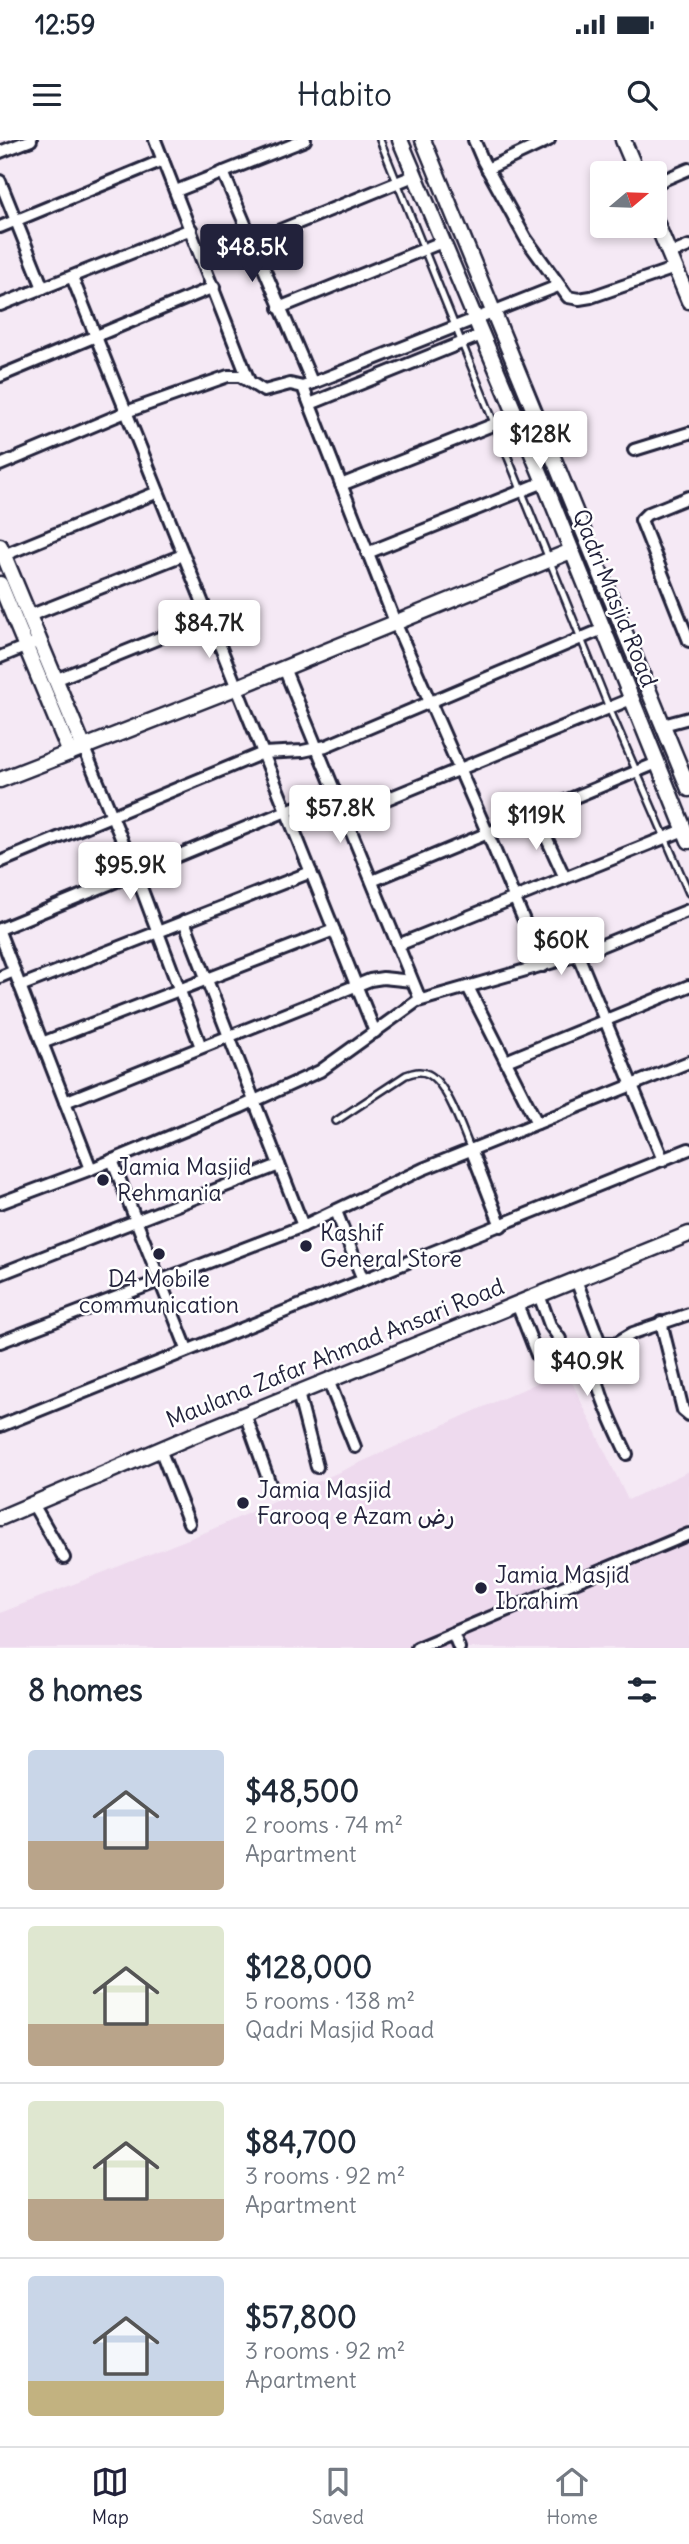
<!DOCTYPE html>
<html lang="en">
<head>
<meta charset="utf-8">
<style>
	:root { --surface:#fff; --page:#f6f6f7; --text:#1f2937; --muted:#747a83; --line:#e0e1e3; --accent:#22223b }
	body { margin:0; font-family:Delius,"Playpen Sans Arabic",sans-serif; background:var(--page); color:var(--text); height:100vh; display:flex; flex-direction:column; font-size:26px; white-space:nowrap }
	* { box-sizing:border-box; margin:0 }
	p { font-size:23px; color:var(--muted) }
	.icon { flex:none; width:38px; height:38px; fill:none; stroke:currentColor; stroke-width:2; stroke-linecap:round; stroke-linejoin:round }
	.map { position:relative; height:1508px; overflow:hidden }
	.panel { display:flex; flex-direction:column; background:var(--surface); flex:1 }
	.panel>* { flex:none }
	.needle { width:46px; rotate:71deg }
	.controls { position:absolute; left:590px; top:21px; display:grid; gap:14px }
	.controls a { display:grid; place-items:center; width:77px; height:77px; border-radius:7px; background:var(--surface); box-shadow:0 4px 10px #0003; font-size:35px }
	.price { position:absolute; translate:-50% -60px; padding:0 16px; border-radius:7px; background:#fff; color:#222; font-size:23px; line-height:46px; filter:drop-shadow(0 2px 4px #0008) }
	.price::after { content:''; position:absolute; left:50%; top:42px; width:21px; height:16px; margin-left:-10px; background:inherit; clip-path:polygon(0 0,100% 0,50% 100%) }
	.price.active { background:var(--accent); color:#fff }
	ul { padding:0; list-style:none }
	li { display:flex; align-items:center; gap:21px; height:175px; padding:0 28px }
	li+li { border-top:2px solid var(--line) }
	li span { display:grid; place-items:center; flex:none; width:196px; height:140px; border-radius:7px; color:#555 }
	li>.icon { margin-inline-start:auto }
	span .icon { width:84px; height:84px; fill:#fffc; stroke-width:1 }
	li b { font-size:30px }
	h2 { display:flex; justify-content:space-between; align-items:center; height:84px; padding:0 28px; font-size:30px }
	.status { display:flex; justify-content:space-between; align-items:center; height:49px; padding:0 35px; background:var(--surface); direction:ltr }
	.status svg { height:19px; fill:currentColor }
	header { display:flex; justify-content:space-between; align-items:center; height:91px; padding:0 28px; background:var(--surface); font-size:32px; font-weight:600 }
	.tabs { display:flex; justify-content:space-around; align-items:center; height:98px; border-top:2px solid var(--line); background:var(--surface); font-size:19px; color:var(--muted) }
	.tabs a { display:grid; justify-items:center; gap:4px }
	.tabs .active { color:var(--accent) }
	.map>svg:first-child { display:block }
	.built { fill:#eedaee }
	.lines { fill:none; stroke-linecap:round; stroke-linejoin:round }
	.service-casing { stroke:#22223b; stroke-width:10 }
	.minor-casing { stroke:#22223b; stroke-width:16 }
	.tertiary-casing { stroke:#22223b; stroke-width:19 }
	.service { stroke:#fff; stroke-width:5 }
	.minor { stroke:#fff; stroke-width:10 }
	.tertiary { stroke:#fff; stroke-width:14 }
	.poi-dot { fill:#22223b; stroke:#fff; stroke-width:2.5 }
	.labels { text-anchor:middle; stroke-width:5; stroke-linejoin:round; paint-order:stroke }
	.street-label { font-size:23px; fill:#22223b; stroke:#fff }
	.poi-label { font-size:23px; fill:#22223b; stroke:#fff; text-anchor:start }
</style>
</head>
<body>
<div class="status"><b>12:59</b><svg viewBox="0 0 49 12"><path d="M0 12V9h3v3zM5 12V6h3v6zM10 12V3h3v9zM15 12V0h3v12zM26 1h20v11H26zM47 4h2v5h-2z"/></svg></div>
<header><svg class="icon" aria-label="menu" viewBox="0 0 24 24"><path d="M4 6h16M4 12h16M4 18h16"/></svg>Habito<svg class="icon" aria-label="search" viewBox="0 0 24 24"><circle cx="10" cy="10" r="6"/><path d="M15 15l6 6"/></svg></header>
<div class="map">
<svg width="689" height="1508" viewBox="0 0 689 1508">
	<rect width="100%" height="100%" fill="#f5e9f5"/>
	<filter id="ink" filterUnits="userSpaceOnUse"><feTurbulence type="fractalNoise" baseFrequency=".0143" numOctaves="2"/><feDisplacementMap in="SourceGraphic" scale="14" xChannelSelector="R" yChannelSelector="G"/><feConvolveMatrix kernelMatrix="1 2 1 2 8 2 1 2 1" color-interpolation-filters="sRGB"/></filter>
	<g filter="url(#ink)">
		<polygon class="built" points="566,1230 628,1360 689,1331 689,1508 0,1508 0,1473 206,1392"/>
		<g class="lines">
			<defs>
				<g id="service">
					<polyline points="380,0 609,568 689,753"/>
					<path d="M336,981L406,935C413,933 420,930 428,934C447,943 462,989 470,1008"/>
				</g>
				<g id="minor">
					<polyline points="155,0 249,241"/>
					<polyline points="474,0 483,21 526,99 568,157 579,159 591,157 675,128"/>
					<polyline points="0,12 31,0"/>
					<polyline points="487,29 549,0"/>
					<polyline points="223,32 312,242"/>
					<polyline points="0,41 43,148"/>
					<polyline points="654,44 689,29"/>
					<polyline points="176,51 305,0"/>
					<polyline points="0,87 163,20"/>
					<polyline points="251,102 416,35"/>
					<polyline points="670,114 689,106"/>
					<polyline points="72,137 375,892"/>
					<polyline points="0,165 191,89"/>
					<polyline points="279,168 442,102"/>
					<polyline points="0,236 214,147"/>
					<polyline points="303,247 558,146"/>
					<polyline points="310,264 481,195"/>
					<polyline points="634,310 689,293"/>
					<polyline points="0,325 126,272 228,236 240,236 264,251 290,244 303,247 395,482 487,692 543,826"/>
					<polyline points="341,345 515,276"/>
					<polyline points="689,357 647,374 641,380 689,501"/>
					<polyline points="367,413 544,342"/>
					<polyline points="4,415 158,352"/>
					<polyline points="29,476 183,415"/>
					<polyline points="0,517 39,501"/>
					<polyline points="55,540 209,478"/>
					<polyline points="663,585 689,578"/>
					<polyline points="84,608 136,734 201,907"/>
					<polyline points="535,673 565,738"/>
					<polyline points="345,676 631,559"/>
					<polyline points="0,722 263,613 303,611 326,606 603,489"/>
					<polyline points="372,741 657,623"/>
					<polyline points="184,781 303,1086"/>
					<polyline points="0,789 335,651"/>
					<polyline points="0,794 91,1029"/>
					<polyline points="398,805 684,690"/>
					<polyline points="578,815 663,1020"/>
					<polyline points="0,837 14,831"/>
					<polyline points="20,846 311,732"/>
					<polyline points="468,847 537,983"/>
					<polyline points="418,861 578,815 689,770"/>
					<polyline points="42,903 334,790"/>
					<polyline points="506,921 689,846"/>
					<polyline points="65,962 370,840 383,838 412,841"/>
					<polyline points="471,1009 501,1086"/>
					<polyline points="112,1020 187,1209"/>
					<polyline points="0,1063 91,1029 241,967 320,931 420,859 284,528"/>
					<polyline points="336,1071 363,1140"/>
					<polyline points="0,1134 279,1025"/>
					<polyline points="576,1140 600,1203 616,1203 633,1193 689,1174"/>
					<polyline points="539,1155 550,1185 560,1199"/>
					<polyline points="517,1164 537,1215"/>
					<polyline points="661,1182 683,1270 689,1275"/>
					<polyline points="0,1202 303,1086 423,1029 689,922"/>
					<path d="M600,1203C582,1228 616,1289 627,1314"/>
					<polyline points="328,1240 355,1307"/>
					<polyline points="298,1253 317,1327"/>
					<polyline points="245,1274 271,1347"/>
					<polyline points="0,1286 689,1009"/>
					<polyline points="160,1309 189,1383"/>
					<polyline points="33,1364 64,1418"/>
					<polyline points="453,1493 459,1508"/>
					<polyline points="417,1508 689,1394"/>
				</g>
				<g id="tertiary">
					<polyline points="400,0 544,342 689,701"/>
					<polyline points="423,0 689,649"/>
					<polyline points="623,0 637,33"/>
					<polyline points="654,77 689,161"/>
					<polyline points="0,406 84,608"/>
					<polyline points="0,444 70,613"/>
					<polyline points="0,640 238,547 571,411"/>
					<polyline points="0,1378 194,1295 689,1094"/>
				</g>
			</defs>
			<use href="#service" class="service-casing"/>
			<use href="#minor" class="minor-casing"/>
			<use href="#tertiary" class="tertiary-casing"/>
			<use href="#service" class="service"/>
			<use href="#minor" class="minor"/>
			<use href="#tertiary" class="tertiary"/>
		</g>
	</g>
	<g class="poi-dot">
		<circle cx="103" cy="1040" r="7"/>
		<circle cx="306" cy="1106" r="7"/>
		<circle cx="159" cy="1114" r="7"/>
		<circle cx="243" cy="1363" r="7"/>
		<circle cx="481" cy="1448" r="7"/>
	</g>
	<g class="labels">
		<g class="street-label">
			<text transform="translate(615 458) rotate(68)" y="8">Qadri Masjid Road</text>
			<text transform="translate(335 1213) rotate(-22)" y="8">Maulana Zafar Ahmad Ansari Road</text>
		</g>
		<g class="poi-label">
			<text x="117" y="1035">Jamia Masjid<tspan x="117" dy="26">Rehmania</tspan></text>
			<text x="320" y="1101">Kashif<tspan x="320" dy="26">General Store</tspan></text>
			<text x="159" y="1147" text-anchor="middle">D4 Mobile<tspan x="159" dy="26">communication</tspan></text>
			<text x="257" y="1358">Jamia Masjid<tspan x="257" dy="26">Farooq e Azam رض</tspan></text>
			<text x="495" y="1443">Jamia Masjid<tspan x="495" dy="26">Ibrahim</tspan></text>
		</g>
	</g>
</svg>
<div class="controls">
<a><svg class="needle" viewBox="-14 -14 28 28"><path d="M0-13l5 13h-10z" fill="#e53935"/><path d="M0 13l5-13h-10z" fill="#747a83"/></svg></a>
</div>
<b class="price active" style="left:252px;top:144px">$48.5K</b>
<b class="price" style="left:540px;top:331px">$128K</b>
<b class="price" style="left:209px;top:520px">$84.7K</b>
<b class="price" style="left:340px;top:705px">$57.8K</b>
<b class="price" style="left:536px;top:712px">$119K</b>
<b class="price" style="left:130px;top:762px">$95.9K</b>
<b class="price" style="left:561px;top:837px">$60K</b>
<b class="price" style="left:587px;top:1258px">$40.9K</b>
</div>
<section class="panel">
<h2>8 homes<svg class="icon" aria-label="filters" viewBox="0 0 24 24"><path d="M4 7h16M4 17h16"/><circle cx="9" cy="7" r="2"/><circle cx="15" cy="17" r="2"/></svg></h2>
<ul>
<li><span style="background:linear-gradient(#c9d6e8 65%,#b9a48a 0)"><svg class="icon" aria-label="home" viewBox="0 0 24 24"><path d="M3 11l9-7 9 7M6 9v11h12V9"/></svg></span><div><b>$48,500</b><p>2 rooms · 74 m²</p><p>Apartment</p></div></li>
<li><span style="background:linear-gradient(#dfe7d0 70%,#b9a48a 0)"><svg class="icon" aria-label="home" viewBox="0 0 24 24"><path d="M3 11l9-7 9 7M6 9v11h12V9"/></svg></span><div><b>$128,000</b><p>5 rooms · 138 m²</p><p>Qadri Masjid Road</p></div></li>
<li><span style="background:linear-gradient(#dfe7d0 70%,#b9a48a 0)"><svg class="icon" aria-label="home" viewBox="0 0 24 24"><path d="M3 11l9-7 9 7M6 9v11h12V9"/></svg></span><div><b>$84,700</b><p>3 rooms · 92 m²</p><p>Apartment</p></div></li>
<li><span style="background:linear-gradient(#c9d6e8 75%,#c2b280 0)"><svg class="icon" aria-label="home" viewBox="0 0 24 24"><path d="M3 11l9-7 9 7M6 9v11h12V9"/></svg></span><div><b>$57,800</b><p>3 rooms · 92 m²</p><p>Apartment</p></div></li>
</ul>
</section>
<nav class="tabs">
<a class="active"><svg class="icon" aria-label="map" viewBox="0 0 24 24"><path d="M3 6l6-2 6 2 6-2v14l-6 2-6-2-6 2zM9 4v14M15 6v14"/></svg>Map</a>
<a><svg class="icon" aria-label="saved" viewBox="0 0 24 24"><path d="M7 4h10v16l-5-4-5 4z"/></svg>Saved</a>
<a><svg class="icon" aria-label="home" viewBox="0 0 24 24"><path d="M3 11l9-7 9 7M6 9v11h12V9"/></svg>Home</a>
</nav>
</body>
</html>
